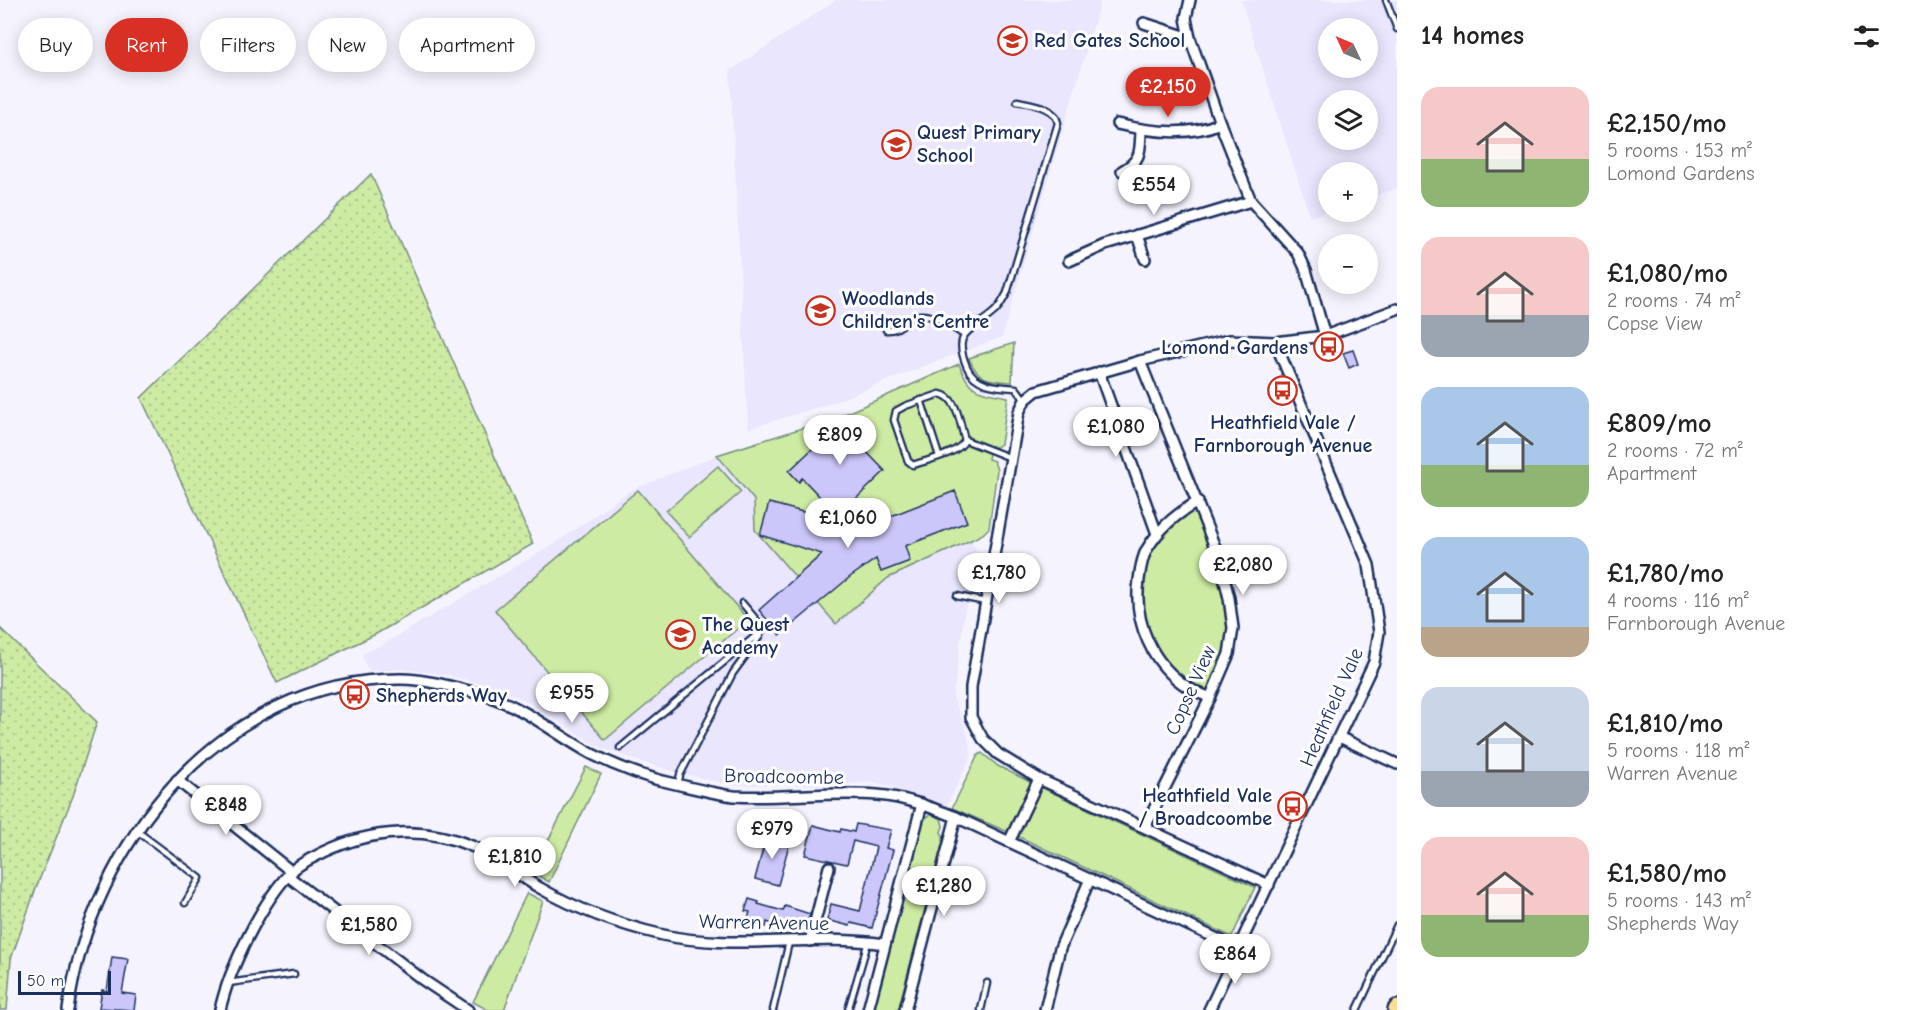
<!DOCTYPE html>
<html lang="en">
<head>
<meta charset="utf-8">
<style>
	:root { --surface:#fff; --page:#f6f6f6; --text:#222; --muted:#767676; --accent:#d93025 }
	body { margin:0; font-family:"Comic Neue",sans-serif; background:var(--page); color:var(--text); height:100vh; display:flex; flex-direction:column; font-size:22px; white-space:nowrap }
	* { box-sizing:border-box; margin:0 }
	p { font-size:20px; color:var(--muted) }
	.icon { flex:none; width:33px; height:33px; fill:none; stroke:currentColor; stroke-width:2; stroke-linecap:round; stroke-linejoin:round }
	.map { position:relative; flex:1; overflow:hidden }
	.drawer { display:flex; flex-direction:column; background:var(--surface); width:510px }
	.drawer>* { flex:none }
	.banner { position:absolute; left:18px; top:18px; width:570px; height:54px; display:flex; gap:12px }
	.needle { width:39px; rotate:314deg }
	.fabs { position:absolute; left:1318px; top:18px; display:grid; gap:12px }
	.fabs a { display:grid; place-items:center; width:60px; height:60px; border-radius:50%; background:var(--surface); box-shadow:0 3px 15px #0003; font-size:30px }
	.scale { position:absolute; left:18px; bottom:15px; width:93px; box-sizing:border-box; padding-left:6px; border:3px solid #1b2f5e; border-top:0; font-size:16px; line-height:21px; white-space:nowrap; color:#1b2f5e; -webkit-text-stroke:4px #fff; paint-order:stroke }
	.price { position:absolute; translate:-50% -51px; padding:0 14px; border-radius:21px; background:#fff; color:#222; font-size:20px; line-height:39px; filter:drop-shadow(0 2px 3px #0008) }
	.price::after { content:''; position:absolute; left:50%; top:36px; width:18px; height:14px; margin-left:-9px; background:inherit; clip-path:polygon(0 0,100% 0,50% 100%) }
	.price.selected { background:var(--accent); color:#fff }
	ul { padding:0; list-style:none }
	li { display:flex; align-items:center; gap:18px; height:150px; padding:0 24px }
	li span { display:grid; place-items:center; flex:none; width:168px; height:120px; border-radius:18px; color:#555 }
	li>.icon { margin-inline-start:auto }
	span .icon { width:72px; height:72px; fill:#fffc; stroke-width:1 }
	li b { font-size:26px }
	h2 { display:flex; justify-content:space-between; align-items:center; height:72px; padding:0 24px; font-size:26px }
	.tag { padding:0 21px; border-radius:27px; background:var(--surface); box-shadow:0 3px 15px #0003; font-size:21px; line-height:54px }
	.tag.selected { background:var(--accent); color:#fff }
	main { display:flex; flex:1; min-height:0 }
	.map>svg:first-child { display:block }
	.built { fill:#e9e6fd; fill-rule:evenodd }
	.grass { fill:#cdeba2; stroke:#748d80; stroke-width:1.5 }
	.park { fill:url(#park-dots); stroke:#748d80; stroke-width:1.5 }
	.building { fill:#ccc7fa; stroke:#1b2f5e; stroke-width:1.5 }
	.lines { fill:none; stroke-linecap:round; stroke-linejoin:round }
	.lane-casing { stroke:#1b2f5e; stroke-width:9 }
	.street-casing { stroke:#1b2f5e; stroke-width:14 }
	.primary-casing { stroke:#1b2f5e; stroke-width:20 }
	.lane { stroke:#fff; stroke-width:4.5 }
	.street { stroke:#fff; stroke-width:9 }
	.primary { stroke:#fcde96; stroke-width:15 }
	.labels { text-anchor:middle; stroke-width:6; stroke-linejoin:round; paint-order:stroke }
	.poi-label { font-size:20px; font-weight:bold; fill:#1b2f5e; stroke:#fff; text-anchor:start }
	.street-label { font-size:20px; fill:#1b2f5e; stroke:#fff }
</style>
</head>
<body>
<main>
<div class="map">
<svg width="1397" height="1010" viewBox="0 0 1397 1010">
	<defs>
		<pattern id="park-dots" width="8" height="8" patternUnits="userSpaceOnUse" patternTransform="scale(1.5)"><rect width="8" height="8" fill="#cdeba2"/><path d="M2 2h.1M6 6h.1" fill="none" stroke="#afca8e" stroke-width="1.8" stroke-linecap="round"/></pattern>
	</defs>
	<rect width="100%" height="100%" fill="#f5f4fe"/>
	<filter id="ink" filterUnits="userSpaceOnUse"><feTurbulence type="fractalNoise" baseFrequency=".0167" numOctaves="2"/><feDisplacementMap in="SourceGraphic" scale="12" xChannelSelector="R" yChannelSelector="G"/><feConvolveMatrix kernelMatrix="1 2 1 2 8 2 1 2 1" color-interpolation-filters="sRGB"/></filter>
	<g filter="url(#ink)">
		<g class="built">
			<polygon points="836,0 1101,0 1002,337 922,367 834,402 748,429 730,71"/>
			<path d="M1241,0H1397V189L1368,198V172H1329V211L1310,217ZM1329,28H1368V68H1329ZM1329,100H1368V140H1329Z"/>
			<polygon points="717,455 754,500 755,530 836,624 888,578 971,540 978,554 975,586 965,609 953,697 966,729 972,755 947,805 875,782 830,785 732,785 683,774 638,761 599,747 522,699 490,686 448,675 401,669 368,671 362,654 382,645 556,543 629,491"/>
		</g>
		<g class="grass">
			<path d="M1014,343L1012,382C990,381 978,381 969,358Z"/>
			<path d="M959,364C970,394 980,391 1008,397L1001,444L995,448L990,447L988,459L994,461L997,470L989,528L983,534L971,540L888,578L836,624L755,530L754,500L717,455L840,416Z"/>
			<polygon points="718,466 741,492 689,537 666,511"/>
			<polygon points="638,490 748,620 605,740 495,610"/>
			<polygon points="1198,502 1219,557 1233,628 1210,698 1189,688 1154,654 1137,593 1140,573 1157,534"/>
			<polygon points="982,753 998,766 1036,785 1255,887 1232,937 1013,834 952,808 978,755"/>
			<polygon points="586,767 601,774 549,882 532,872"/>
			<polygon points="931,814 941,818 943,826 941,832 944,837 898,1010 872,1010 922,821"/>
			<polygon points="527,893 543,901 504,1010 488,1010 473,1002"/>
		</g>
		<g class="park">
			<polygon points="371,174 533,544 376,634 277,683 141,398"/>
			<polygon points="0,628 97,722 73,796 36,888 11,959 7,1010 0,1010"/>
		</g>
		<g class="building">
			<polygon points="1353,350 1358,364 1349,368 1343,353"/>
			<polygon points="848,415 872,441 864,449 885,471 838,516 802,478 799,482 789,471"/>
			<polygon points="955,491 967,522 905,546 910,561 881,572 876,559 850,577 780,635 759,610 822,554 760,535 769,503 833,520 830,524 845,523 857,522 889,510 891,516"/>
			<polygon points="856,824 891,830 886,848 893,850 872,928 851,923 850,926 827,920 831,904 860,911 876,847 853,841 847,864 805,855 813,825 840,832 841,829 854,832"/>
			<polygon points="767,834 790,841 778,885 755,879"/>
			<polygon points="749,899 759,902 758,904 783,911 785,906 810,914 806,929 777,920 776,925 767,922 766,927 747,921 750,912 745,911"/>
			<polygon points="112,957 128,959 122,993 136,995 134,1010 99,1008 102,990 107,991"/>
		</g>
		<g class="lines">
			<defs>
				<g id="lane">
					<polyline points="1386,0 1397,29"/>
					<path d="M1017,101C1031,104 1055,106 1058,123L1007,293C1003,300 1000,307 994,312C972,332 951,330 967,367C975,386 998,387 1016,388L1025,400"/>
					<path d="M886,330C896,331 900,326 908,320C926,306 948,325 964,335"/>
					<path d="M940,394C958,397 960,425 965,440C959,454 927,460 913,465L908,461L894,420L896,411L905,406Z"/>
					<polyline points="921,400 939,456"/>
					<polyline points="965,440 1011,458"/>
					<polyline points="957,596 986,602"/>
					<polyline points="620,748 764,629 742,603"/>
					<polyline points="678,785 680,775 733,673 760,636"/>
					<polyline points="137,831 200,878 185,903"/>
					<polyline points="228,983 294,974"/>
					<polyline points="773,1010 789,942"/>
					<polyline points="848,1010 868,942"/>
					<polyline points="981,1010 987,983"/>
					<polyline points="1357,1010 1397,925"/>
				</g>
				<g id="street">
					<polyline points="1190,0 1186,18 1190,38 1220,123 1251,201 1298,253 1306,270 1325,336"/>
					<polyline points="1144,23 1190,38"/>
					<path d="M1117,124C1150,132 1189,137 1220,123"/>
					<path d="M1122,171C1142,160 1140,151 1141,130"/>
					<polyline points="1137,235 1145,259"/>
					<polyline points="1069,261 1105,245 1251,201"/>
					<polyline points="1140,361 1219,557 1229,598 1233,628 1229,654 1210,698 1145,827"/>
					<polyline points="1099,372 1157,534"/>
					<path d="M1198,502C1177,513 1159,529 1147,549C1142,558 1140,571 1139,580C1133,622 1152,665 1189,688C1195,692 1203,694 1210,698"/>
					<polyline points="1339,737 1397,764"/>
					<polyline points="177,780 292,872"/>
					<polyline points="1009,842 1039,779"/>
					<polyline points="288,876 423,980 468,1010"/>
					<polyline points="1269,885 1039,779 998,754 983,739 971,717 971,687 1019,412 1025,400 1036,391 1140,361 1229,340 1275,342 1325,336 1397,309"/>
					<polyline points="810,941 829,867"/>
					<path d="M68,1010C91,844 222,678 401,679C425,679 463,689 487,696C527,708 556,735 592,754C619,768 651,779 680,785C697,789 716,794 734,796C781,799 829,791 877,795C904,797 930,807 956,817L1237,948"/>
					<path d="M220,1010C229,969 263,899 293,870C302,862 314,857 324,852C372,829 425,826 474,847C498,858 517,875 540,888C578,910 620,925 663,935C736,951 811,933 885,944"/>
					<polyline points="868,1010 922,804"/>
					<polyline points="905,1010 956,817"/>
					<polyline points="1045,1010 1060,948 1090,879"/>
					<polyline points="1209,1010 1374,662 1379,632 1369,565 1275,342"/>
				</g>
				<polyline id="primary" points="1396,1010 1397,1008"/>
			</defs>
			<use href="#lane" class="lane-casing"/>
			<use href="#street" class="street-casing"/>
			<use href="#primary" class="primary-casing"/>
			<use href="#lane" class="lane"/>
			<use href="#street" class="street"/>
			<use href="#primary" class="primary"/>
		</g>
	</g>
	<defs>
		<symbol id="school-ring" viewBox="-11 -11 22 22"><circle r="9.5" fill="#fff" stroke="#c8321e" stroke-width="1.5"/><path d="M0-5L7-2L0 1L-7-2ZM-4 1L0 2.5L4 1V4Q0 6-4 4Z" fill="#c8321e"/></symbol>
		<symbol id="bus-ring" viewBox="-11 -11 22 22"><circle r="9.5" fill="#fff" stroke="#c8321e" stroke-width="1.5"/><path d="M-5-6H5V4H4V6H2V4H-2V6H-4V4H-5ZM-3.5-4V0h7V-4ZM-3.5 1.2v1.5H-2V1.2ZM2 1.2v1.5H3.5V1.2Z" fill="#c8321e"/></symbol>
	</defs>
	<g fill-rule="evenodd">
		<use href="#school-ring" x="996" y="24" width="33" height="33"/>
		<use href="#school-ring" x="880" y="128" width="33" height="33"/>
		<use href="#school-ring" x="804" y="294" width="33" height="33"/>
		<use href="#bus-ring" x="1312" y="330" width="33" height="33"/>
		<use href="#bus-ring" x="1266" y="374" width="33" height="33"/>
		<use href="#school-ring" x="664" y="618" width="33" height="33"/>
		<use href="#bus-ring" x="338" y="678" width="33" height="33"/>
		<use href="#bus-ring" x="1276" y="790" width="33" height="33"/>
	</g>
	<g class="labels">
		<g class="poi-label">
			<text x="1034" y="47">Red Gates School</text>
			<text x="917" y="139">Quest Primary<tspan x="917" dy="23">School</tspan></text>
			<text x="842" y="305">Woodlands<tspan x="842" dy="23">Children's Centre</tspan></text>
			<text x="1308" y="354" text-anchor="end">Lomond Gardens</text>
			<text x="1283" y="429" text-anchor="middle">Heathfield Vale /<tspan x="1283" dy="23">Farnborough Avenue</tspan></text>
			<text x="702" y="631">The Quest<tspan x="702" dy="23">Academy</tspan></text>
			<text x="376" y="702">Shepherds Way</text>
			<text x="1272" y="802" text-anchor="end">Heathfield Vale<tspan x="1272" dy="23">/ Broadcoombe</tspan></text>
		</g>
		<g class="street-label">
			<text transform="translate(1190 690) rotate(-66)" y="7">Copse View</text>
			<text transform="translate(1331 707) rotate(-66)" y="7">Heathfield Vale</text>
			<text transform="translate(784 776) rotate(1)" y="7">Broadcoombe</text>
			<text transform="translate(764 922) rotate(1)" y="7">Warren Avenue</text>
		</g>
	</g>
</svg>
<div class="fabs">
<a><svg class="needle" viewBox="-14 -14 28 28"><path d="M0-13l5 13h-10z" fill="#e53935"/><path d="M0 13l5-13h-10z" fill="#767676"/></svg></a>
<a><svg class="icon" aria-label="layers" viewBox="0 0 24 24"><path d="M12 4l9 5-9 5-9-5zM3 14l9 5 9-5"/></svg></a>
<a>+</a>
<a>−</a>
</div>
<div class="scale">50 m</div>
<b class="price selected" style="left:1168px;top:118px">£2,150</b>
<b class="price" style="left:1154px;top:216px">£554</b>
<b class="price" style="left:1116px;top:458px">£1,080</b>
<b class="price" style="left:840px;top:466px">£809</b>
<b class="price" style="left:848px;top:549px">£1,060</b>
<b class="price" style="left:1243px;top:596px">£2,080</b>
<b class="price" style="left:999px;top:604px">£1,780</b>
<b class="price" style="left:572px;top:724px">£955</b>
<b class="price" style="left:226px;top:836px">£848</b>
<b class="price" style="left:772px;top:860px">£979</b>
<b class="price" style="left:515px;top:888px">£1,810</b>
<b class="price" style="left:944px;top:917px">£1,280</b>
<b class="price" style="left:369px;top:956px">£1,580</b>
<b class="price" style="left:1235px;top:985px">£864</b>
<div class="banner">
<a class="tag">Buy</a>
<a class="tag selected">Rent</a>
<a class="tag">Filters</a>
<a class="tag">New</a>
<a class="tag">Apartment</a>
</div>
</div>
<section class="drawer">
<h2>14 homes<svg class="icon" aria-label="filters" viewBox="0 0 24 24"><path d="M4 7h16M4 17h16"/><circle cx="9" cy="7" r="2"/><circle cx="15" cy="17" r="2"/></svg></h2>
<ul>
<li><span style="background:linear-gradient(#f6c9c9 60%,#8fb573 0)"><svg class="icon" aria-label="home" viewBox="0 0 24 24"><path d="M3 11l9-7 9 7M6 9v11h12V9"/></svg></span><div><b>£2,150/mo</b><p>5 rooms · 153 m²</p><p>Lomond Gardens</p></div></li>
<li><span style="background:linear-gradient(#f6c9c9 65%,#9aa5b1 0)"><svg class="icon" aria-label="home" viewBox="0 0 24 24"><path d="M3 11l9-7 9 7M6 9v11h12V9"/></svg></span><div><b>£1,080/mo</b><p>2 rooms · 74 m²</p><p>Copse View</p></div></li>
<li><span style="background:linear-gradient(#a9c7e8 65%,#8fb573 0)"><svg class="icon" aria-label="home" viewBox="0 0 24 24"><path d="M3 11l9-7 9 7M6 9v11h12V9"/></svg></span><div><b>£809/mo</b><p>2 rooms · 72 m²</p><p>Apartment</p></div></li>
<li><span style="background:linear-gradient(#a9c7e8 75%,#b9a48a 0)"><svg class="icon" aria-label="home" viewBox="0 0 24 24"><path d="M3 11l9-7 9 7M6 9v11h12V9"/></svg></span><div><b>£1,780/mo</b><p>4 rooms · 116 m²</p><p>Farnborough Avenue</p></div></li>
<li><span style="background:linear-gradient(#c9d6e8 70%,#9aa5b1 0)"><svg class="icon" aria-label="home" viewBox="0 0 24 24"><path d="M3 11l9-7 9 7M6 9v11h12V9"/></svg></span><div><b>£1,810/mo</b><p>5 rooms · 118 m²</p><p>Warren Avenue</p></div></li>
<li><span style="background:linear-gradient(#f6c9c9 65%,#8fb573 0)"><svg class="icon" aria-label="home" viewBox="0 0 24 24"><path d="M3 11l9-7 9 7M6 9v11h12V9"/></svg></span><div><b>£1,580/mo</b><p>5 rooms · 143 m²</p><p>Shepherds Way</p></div></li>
</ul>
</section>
</main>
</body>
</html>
